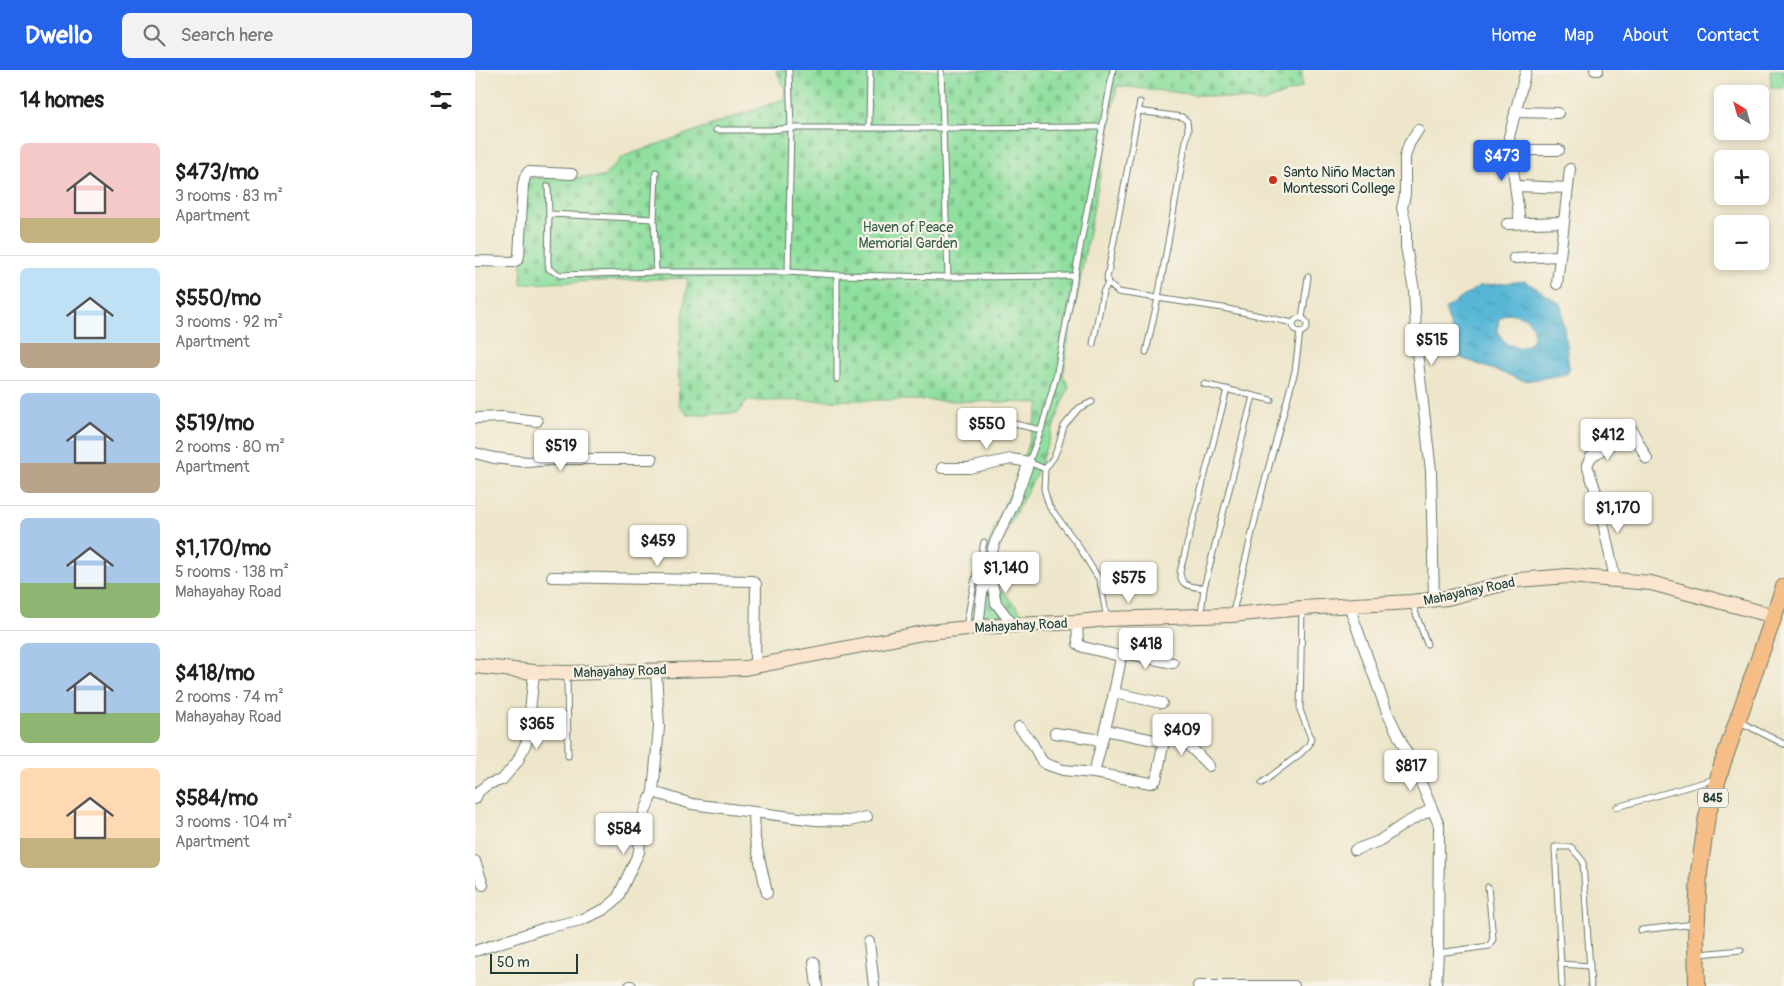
<!DOCTYPE html>
<html lang="en">
<head>
<meta charset="utf-8">
<style>
	:root { --surface:#fff; --page:#f2f2f2; --text:#202124; --muted:#757577; --line:#e0e0e0; --accent:#2563eb }
	body { margin:0; font-family:Pangolin,sans-serif; background:var(--page); color:var(--text); height:100vh; display:flex; flex-direction:column; font-size:19px; white-space:nowrap }
	* { box-sizing:border-box; margin:0 }
	p { font-size:16px; color:var(--muted) }
	.icon { flex:none; width:28px; height:28px; fill:none; stroke:currentColor; stroke-width:2; stroke-linecap:round; stroke-linejoin:round }
	.map { position:relative; flex:1; overflow:hidden }
	.details { display:flex; flex-direction:column; background:var(--surface); width:475px }
	.details>* { flex:none }
	.needle { width:32px; rotate:323deg }
	.buttons { position:absolute; left:1239px; top:15px; display:grid; gap:10px }
	.buttons a { display:grid; place-items:center; width:55px; height:55px; border-radius:8px; background:var(--surface); box-shadow:0 2px 8px #0003; font-size:25px }
	.scale { position:absolute; left:15px; bottom:12px; width:88px; box-sizing:border-box; padding-left:5px; border:2px solid #1f3d34; border-top:0; font-size:14px; line-height:18px; white-space:nowrap; color:#1f3d34; -webkit-text-stroke:4px #f7f3e8; paint-order:stroke }
	.price { position:absolute; translate:-50% -42px; padding:0 11px; border-radius:5px; background:#fff; color:#222; font-size:16px; line-height:32px; filter:drop-shadow(0 1px 2px #0008) }
	.price::after { content:''; position:absolute; left:50%; top:30px; width:15px; height:11px; margin-left:-8px; background:inherit; clip-path:polygon(0 0,100% 0,50% 100%) }
	.price.on { background:var(--accent); color:#fff }
	ul { padding:0; list-style:none }
	li { display:flex; align-items:center; gap:15px; height:125px; padding:0 20px }
	li+li { border-top:1px solid var(--line) }
	li span { display:grid; place-items:center; flex:none; width:140px; height:100px; border-radius:8px; color:#555 }
	li>.icon { margin-inline-start:auto }
	span .icon { width:60px; height:60px; fill:#fffc; stroke-width:1 }
	li b { font-size:21px }
	h2 { display:flex; justify-content:space-between; align-items:center; height:60px; padding:0 20px; font-size:21px }
	header { display:flex; align-items:center; gap:30px; box-sizing:border-box; height:70px; padding:0 25px; background:var(--accent); color:#fff }
	header strong { font-size:24px }
	nav { display:flex; gap:28px; margin-inline-start:auto; font-size:18px }
	.search { width:350px; height:45px; background:var(--page); display:flex; align-items:center; gap:12px; box-sizing:border-box; padding:0 18px; border-radius:8px; color:var(--muted); font-size:19px }
	main { display:flex; flex:1; min-height:0 }
	.map>svg:first-child { display:block }
	.grass { fill:#8fdf9f; stroke:#578e6a }
	.cemetery { fill:url(#cemetery-stones); stroke:#578e6a }
	.water { fill:url(#water-ripples); stroke:#3c7a86; fill-rule:evenodd }
	.lines { fill:none; stroke-linecap:round; stroke-linejoin:round }
	.lane-casing { stroke:#677868; stroke-width:7 }
	.street-casing { stroke:#677868; stroke-width:12 }
	.secondary-casing { stroke:#677868; stroke-width:16 }
	.primary-casing { stroke:#677868; stroke-width:18 }
	.lane { stroke:#fff; stroke-width:5 }
	.street { stroke:#fff; stroke-width:10 }
	.secondary { stroke:#fbe5cf; stroke-width:14 }
	.primary { stroke:#f6be87; stroke-width:16 }
	.poi-dot { fill:#c8321e; stroke:#f7f3e8; stroke-width:2 }
	.labels { text-anchor:middle; stroke-width:4.5; stroke-linejoin:round; paint-order:stroke }
	.shield { fill:#f7f3e8; stroke:#60746a; stroke-width:1 }
	.shield-label { font-size:12px; font-weight:bold; fill:#1f3d34 }
	.poi-label { font-size:14px; fill:#1f3d34; stroke:#f7f3e8; text-anchor:start }
	.park-label { font-size:14px; fill:#355d49; stroke:#f7f3e8 }
	.street-label { font-size:14px; fill:#1f3d34; stroke:#f7f3e8 }
</style>
</head>
<body>
<header>
<strong>Dwello</strong>
<div class="search"><svg class="icon" aria-label="search" viewBox="0 0 24 24"><circle cx="10" cy="10" r="6"/><path d="M15 15l6 6"/></svg>Search here</div>
<nav><a>Home</a><a>Map</a><a>About</a><a>Contact</a></nav>
</header>
<main>
<section class="details">
<h2>14 homes<svg class="icon" aria-label="filters" viewBox="0 0 24 24"><path d="M4 7h16M4 17h16"/><circle cx="9" cy="7" r="2"/><circle cx="15" cy="17" r="2"/></svg></h2>
<ul>
<li><span style="background:linear-gradient(#f6c9c9 75%,#c2b280 0)"><svg class="icon" aria-label="home" viewBox="0 0 24 24"><path d="M3 11l9-7 9 7M6 9v11h12V9"/></svg></span><div><b>$473/mo</b><p>3 rooms · 83 m²</p><p>Apartment</p></div></li>
<li><span style="background:linear-gradient(#bfe0f5 75%,#b9a48a 0)"><svg class="icon" aria-label="home" viewBox="0 0 24 24"><path d="M3 11l9-7 9 7M6 9v11h12V9"/></svg></span><div><b>$550/mo</b><p>3 rooms · 92 m²</p><p>Apartment</p></div></li>
<li><span style="background:linear-gradient(#a9c7e8 70%,#b9a48a 0)"><svg class="icon" aria-label="home" viewBox="0 0 24 24"><path d="M3 11l9-7 9 7M6 9v11h12V9"/></svg></span><div><b>$519/mo</b><p>2 rooms · 80 m²</p><p>Apartment</p></div></li>
<li><span style="background:linear-gradient(#a9c7e8 65%,#8fb573 0)"><svg class="icon" aria-label="home" viewBox="0 0 24 24"><path d="M3 11l9-7 9 7M6 9v11h12V9"/></svg></span><div><b>$1,170/mo</b><p>5 rooms · 138 m²</p><p>Mahayahay Road</p></div></li>
<li><span style="background:linear-gradient(#a9c7e8 70%,#8fb573 0)"><svg class="icon" aria-label="home" viewBox="0 0 24 24"><path d="M3 11l9-7 9 7M6 9v11h12V9"/></svg></span><div><b>$418/mo</b><p>2 rooms · 74 m²</p><p>Mahayahay Road</p></div></li>
<li><span style="background:linear-gradient(#ffd9b3 70%,#c2b280 0)"><svg class="icon" aria-label="home" viewBox="0 0 24 24"><path d="M3 11l9-7 9 7M6 9v11h12V9"/></svg></span><div><b>$584/mo</b><p>3 rooms · 104 m²</p><p>Apartment</p></div></li>
</ul>
</section>
<div class="map">
<svg width="1309" height="916" viewBox="0 0 1309 916">
	<defs>
		<pattern id="cemetery-stones" width="16" height="16" patternUnits="userSpaceOnUse" patternTransform="scale(1.25)"><rect width="16" height="16" fill="#8fdf9f"/><path d="M2 7V4a2 2 0 0 1 4 0v3zM10 15v-3a2 2 0 0 1 4 0v3z" fill="#7bc08a"/></pattern>
		<pattern id="water-ripples" width="26" height="14" patternUnits="userSpaceOnUse" patternTransform="scale(1.25)"><rect width="26" height="14" fill="#58b7d7"/><path d="M2 4q2-2 4 0t4 0M15 11q2-2 4 0t4 0" fill="none" stroke="#4896af"/></pattern>
	</defs>
	<rect width="100%" height="100%" fill="#f7f3e8"/>
	<filter id="ink" filterUnits="userSpaceOnUse"><feTurbulence type="fractalNoise" baseFrequency=".02" numOctaves="2"/><feDisplacementMap in="SourceGraphic" scale="10" xChannelSelector="R" yChannelSelector="G"/><feConvolveMatrix kernelMatrix="1 2 1 2 8 2 1 2 1" color-interpolation-filters="sRGB"/></filter>
	<filter id="wash" filterUnits="userSpaceOnUse"><feTurbulence type="fractalNoise" baseFrequency=".0096" numOctaves="4" result="noise"/><feDisplacementMap in="SourceGraphic" scale="20" xChannelSelector="R" yChannelSelector="G"/><feGaussianBlur stdDeviation="1.12" result="paint"/><feColorMatrix in="noise" values="0 0 0 0 0 0 0 0 0 0 0 0 0 0 0 0 0 1.4 0 .05"/><feComposite in="paint" operator="in"/></filter>
	<g filter="url(#wash)">
		<rect width="100%" height="100%" fill="#eee6ca"/>
		<polygon class="grass" points="1295,0 1309,0 1309,18 1296,18"/>
		<polygon class="cemetery" points="301,0 827,0 827,17 788,32 642,16 592,278 588,306 594,316 560,407 519,484 524,518 551,547 497,551 506,497 519,459 544,404 565,333 436,330 271,331 263,343 213,345 204,336 203,287 213,208 46,214 47,190 50,190 52,108 128,107 147,87 309,29 311,21"/>
		<path class="water" d="M1050,211L1086,234L1094,299L1092,304L1050,311L986,288L970,239L1004,216ZM1033,243C1038,244 1045,245 1049,247C1061,254 1063,274 1047,277C1042,278 1036,275 1031,274L1022,261L1024,249Z"/>
	</g>
	<g filter="url(#ink)">
		<g class="lines">
			<defs>
				<g id="lane">
					<polyline points="466,0 468,58 626,57"/>
					<polyline points="665,32 632,208 633,213 643,222 748,238 818,253"/>
					<polyline points="663,41 707,47 712,51 713,60 683,228 671,282"/>
					<polyline points="394,58 395,0"/>
					<polyline points="241,60 296,60 316,58 468,58 473,207"/>
					<polyline points="73,116 74,144 73,192 74,199 85,205 181,202 313,202 362,205 473,207 599,206"/>
					<polyline points="74,144 179,149"/>
					<polyline points="181,202 179,149 181,102"/>
					<polyline points="313,202 316,58 314,0"/>
					<circle cx="825" cy="255" r="7"/>
					<polyline points="827,248 833,207"/>
					<polyline points="618,274 628,222 633,213"/>
					<polyline points="362,309 362,205"/>
					<polyline points="729,314 796,330"/>
					<polyline points="508,353 540,354 566,360"/>
					<polyline points="570,399 579,387 584,374 589,356 604,338 617,332"/>
					<path d="M729,518C716,516 706,518 705,502L752,319"/>
					<polyline points="937,533 952,574"/>
					<polyline points="758,542 786,425 820,301 825,262"/>
					<polyline points="726,544 729,518 778,326"/>
					<polyline points="632,549 625,511 603,475 574,436 569,419 570,399 554,392 566,360 581,307 638,0"/>
					<polyline points="491,557 499,513 509,472"/>
					<polyline points="92,603 93,686"/>
					<polyline points="1265,652 1309,674"/>
					<polyline points="787,713 825,684 834,675 836,668 825,640 827,538"/>
					<polyline points="1142,737 1240,709"/>
					<polyline points="1166,860 1220,854"/>
					<polyline points="963,883 1014,876 1018,869 1013,817"/>
					<polyline points="1225,884 1266,880"/>
					<polyline points="1086,894 1115,896"/>
					<polyline points="1087,916 1080,777 1096,777 1108,791 1116,916"/>
				</g>
				<g id="street">
					<polyline points="1120,0 1123,0"/>
					<polyline points="1040,42 1083,43"/>
					<polyline points="943,60 934,74 930,87 930,125 927,138 931,155 931,177 939,220 942,282 956,401 959,529"/>
					<polyline points="1036,80 1084,80"/>
					<polyline points="1040,116 1093,118"/>
					<polyline points="1045,153 1034,67 1051,0"/>
					<polyline points="1032,154 1089,152"/>
					<polyline points="1039,188 1085,186"/>
					<polyline points="0,191 38,192 42,190 44,186 48,115 50,107 53,102 97,104"/>
					<polyline points="1082,214 1095,99"/>
					<polyline points="0,348 28,347 62,351"/>
					<polyline points="0,383 19,388 53,392 85,389 177,389"/>
					<polyline points="467,398 494,398 536,389 554,392 538,435 519,474 507,523 503,557"/>
					<polyline points="515,502 521,533 538,555"/>
					<polyline points="77,507 277,511 281,514 280,597"/>
					<polyline points="1140,509 1122,425 1112,395 1116,387 1157,360 1172,389"/>
					<polyline points="874,536 912,642 943,706 964,755 963,883 961,916"/>
					<polyline points="602,552 603,574 608,577 645,586 654,584 698,593"/>
					<polyline points="639,623 687,633"/>
					<polyline points="544,657 557,673 567,691 571,694 588,700 619,703 676,713 681,710 691,661 697,658 734,696"/>
					<polyline points="630,660 689,672"/>
					<polyline points="580,663 627,670"/>
					<polyline points="619,703 639,623 645,593 645,586"/>
					<polyline points="178,722 217,734 340,750 374,751 392,747"/>
					<polyline points="0,729 4,721 13,714 27,710 42,692 52,671 59,602"/>
					<polyline points="279,742 280,769 292,823"/>
					<polyline points="880,780 904,771 929,754 957,739"/>
					<polyline points="0,791 8,815"/>
					<polyline points="394,872 399,916"/>
					<polyline points="0,881 70,858 106,850 130,839 142,829 164,782 167,749 178,722 184,657 181,600"/>
					<polyline points="339,892 342,916"/>
					<polyline points="155,916 156,916"/>
					<polyline points="723,916 819,916"/>
				</g>
				<polyline id="secondary" points="0,596 59,602 92,603 270,598 453,562 503,557 602,552 632,549 757,545 827,538 936,532 972,528 1043,510 1093,506 1176,513 1299,546"/>
				<polyline id="primary" points="1222,916 1221,869 1224,802 1232,746 1248,692 1309,517"/>
			</defs>
			<use href="#lane" class="lane-casing"/>
			<use href="#street" class="street-casing"/>
			<use href="#secondary" class="secondary-casing"/>
			<use href="#primary" class="primary-casing"/>
			<use href="#lane" class="lane"/>
			<use href="#street" class="street"/>
			<use href="#secondary" class="secondary"/>
			<use href="#primary" class="primary"/>
		</g>
	</g>
	<circle class="poi-dot" cx="798" cy="110" r="5"/>
	<g class="labels">
		<rect class="shield" x="1223" y="718.5" width="30" height="19" rx="4"/>
		<g class="shield-label">
			<text x="1238" y="732">845</text>
		</g>
		<g class="poi-label">
			<text x="808" y="107">Santo Niño Mactan<tspan x="808" dy="16">Montessori College</tspan></text>
		</g>
		<g class="park-label">
			<text x="433" y="162">Haven of Peace<tspan x="433" dy="16">Memorial Garden</tspan></text>
		</g>
		<g class="street-label">
			<text transform="translate(994 521) rotate(-12)" y="5">Mahayahay Road</text>
			<text transform="translate(546 555) rotate(-3)" y="5">Mahayahay Road</text>
			<text transform="translate(145 601) rotate(-2)" y="5">Mahayahay Road</text>
		</g>
	</g>
</svg>
<div class="buttons">
<a><svg class="needle" viewBox="-14 -14 28 28"><path d="M0-13l5 13h-10z" fill="#e53935"/><path d="M0 13l5-13h-10z" fill="#757577"/></svg></a>
<a>+</a>
<a>−</a>
</div>
<div class="scale">50 m</div>
<b class="price on" style="left:1027px;top:112px">$473</b>
<b class="price" style="left:957px;top:296px">$515</b>
<b class="price" style="left:512px;top:380px">$550</b>
<b class="price" style="left:1133px;top:391px">$412</b>
<b class="price" style="left:86px;top:402px">$519</b>
<b class="price" style="left:1143px;top:464px">$1,170</b>
<b class="price" style="left:183px;top:497px">$459</b>
<b class="price" style="left:531px;top:524px">$1,140</b>
<b class="price" style="left:654px;top:534px">$575</b>
<b class="price" style="left:671px;top:600px">$418</b>
<b class="price" style="left:62px;top:680px">$365</b>
<b class="price" style="left:707px;top:686px">$409</b>
<b class="price" style="left:936px;top:722px">$817</b>
<b class="price" style="left:149px;top:785px">$584</b>
</div>
</main>
</body>
</html>
